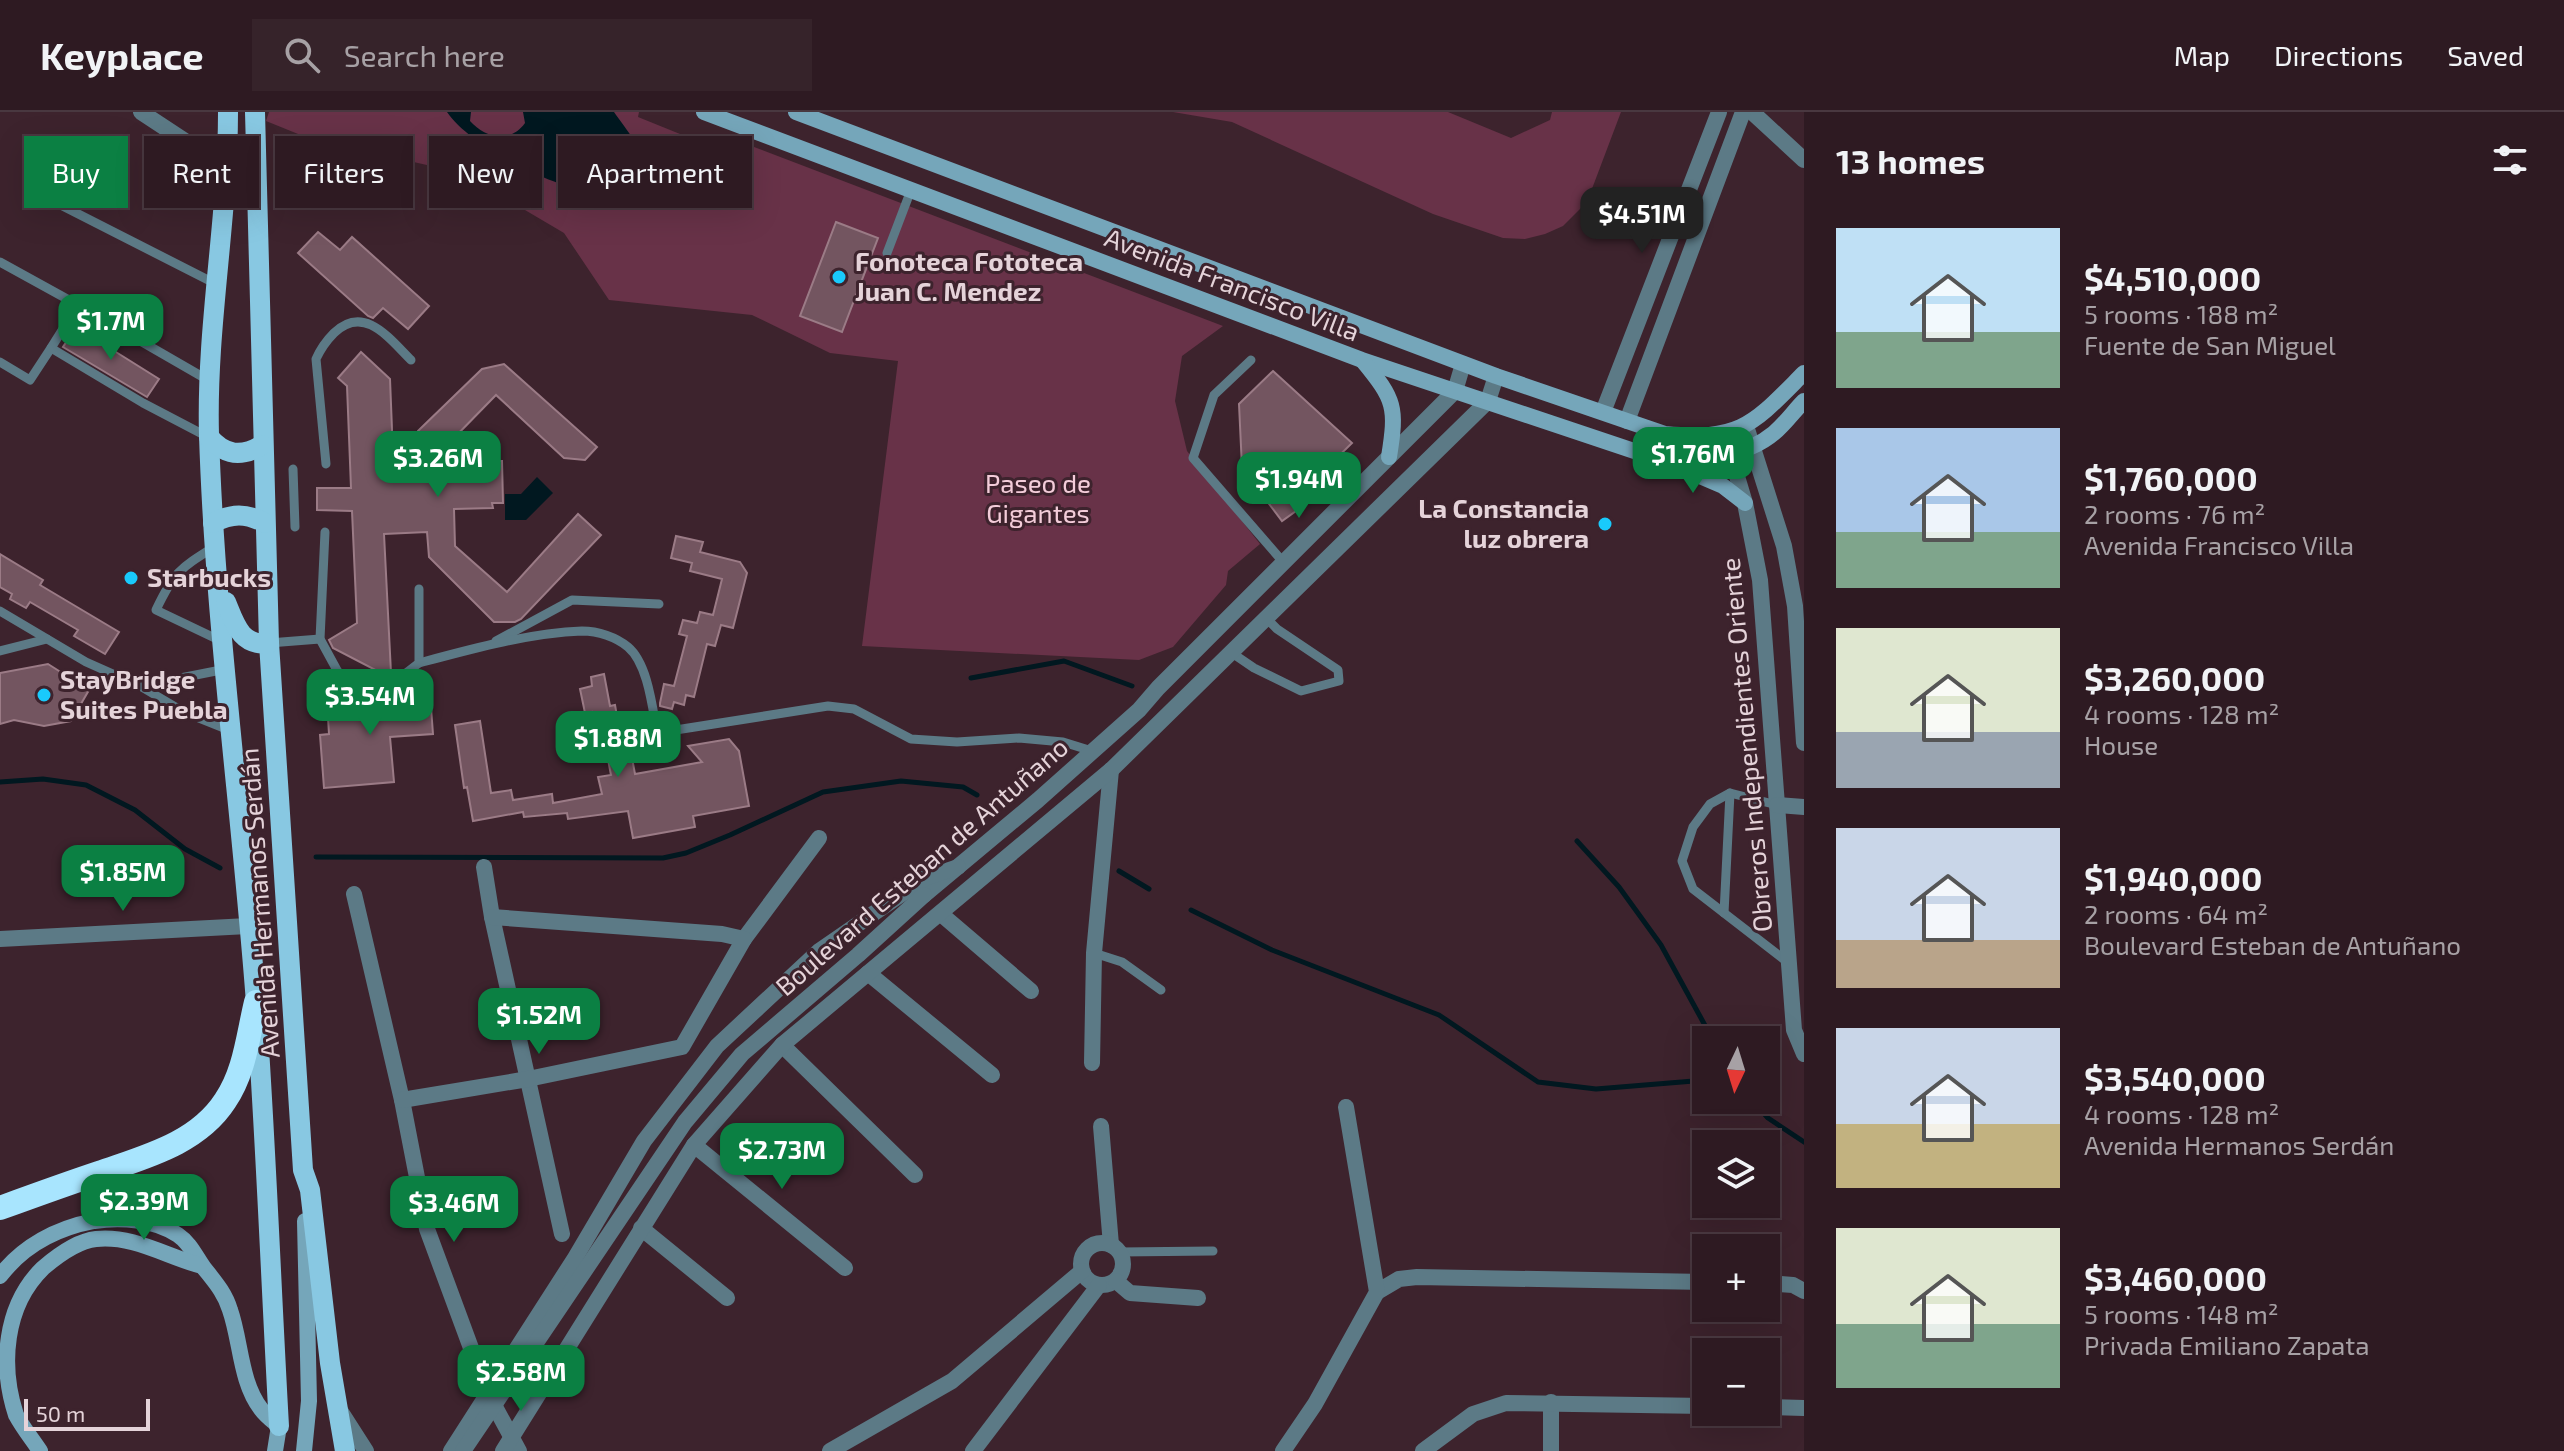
<!DOCTYPE html>
<html lang="en">
<head>
<meta charset="utf-8">
<style>
	:root { --surface:#2e1a22; --page:#36232a; --text:#f1f3f6; --muted:#a7a1a5; --line:#493840; --accent:#0b8043 }
	body { margin:0; font-family:"Exo 2",sans-serif; background:var(--page); color:var(--text); height:100vh; display:flex; flex-direction:column; font-size:30px; white-space:nowrap }
	* { box-sizing:border-box; margin:0 }
	p { font-size:26px; color:var(--muted) }
	.icon { flex:none; width:44px; height:44px; fill:none; stroke:currentColor; stroke-width:2; stroke-linecap:round; stroke-linejoin:round }
	.map { position:relative; flex:1; overflow:hidden }
	.details { display:flex; flex-direction:column; background:var(--surface); width:760px }
	.details>* { flex:none }
	.banner { position:absolute; left:24px; top:24px; width:760px; height:72px; display:flex; gap:16px }
	.needle { width:52px; rotate:184deg }
	.buttons { position:absolute; left:1692px; top:914px; display:grid; gap:16px }
	.buttons a { display:grid; place-items:center; width:88px; height:88px; border-radius:0px; background:var(--surface); box-shadow:0 8px 32px #0002,0 0 0 2px var(--line); font-size:40px }
	.scale { position:absolute; left:24px; bottom:20px; width:126px; box-sizing:border-box; padding-left:8px; border:4px solid #e5d3d9; border-top:0; font-size:22px; line-height:28px; white-space:nowrap; color:#e5d3d9; -webkit-text-stroke:6px #3d232d; paint-order:stroke }
	.price { position:absolute; translate:-50% -68px; padding:0 18px; border-radius:16px; background:var(--accent); color:#fff; font-size:26px; line-height:52px; filter:drop-shadow(0 2px 4px #0008) }
	.price::after { content:''; position:absolute; left:50%; top:48px; width:24px; height:18px; margin-left:-12px; background:inherit; clip-path:polygon(0 0,100% 0,50% 100%) }
	.price.active { background:#222; color:#fff }
	ul { padding:0; list-style:none }
	li { display:flex; align-items:center; gap:24px; height:200px; padding:0 32px }
	li span { display:grid; place-items:center; flex:none; width:224px; height:160px; border-radius:0px; color:#555 }
	li>.icon { margin-inline-start:auto }
	span .icon { width:96px; height:96px; fill:#fffc; stroke-width:1 }
	li b { font-size:34px }
	h2 { display:flex; justify-content:space-between; align-items:center; height:96px; padding:0 32px; font-size:34px }
	.chip { padding:0 28px; border-radius:0px; background:var(--surface); box-shadow:0 8px 32px #0002,0 0 0 2px var(--line); font-size:28px; line-height:72px }
	.chip.active { background:var(--accent); color:#fff }
	header { display:flex; align-items:center; gap:48px; box-sizing:border-box; height:112px; padding:0 40px; background:var(--surface); border-bottom:2px solid var(--line) }
	header strong { font-size:38px }
	nav { display:flex; gap:44px; margin-inline-start:auto; font-size:28px }
	.search { width:560px; height:72px; background:var(--page); display:flex; align-items:center; gap:20px; box-sizing:border-box; padding:0 28px; border-radius:0px; color:var(--muted); font-size:30px }
	main { display:flex; flex:1; min-height:0 }
	.map>svg:first-child { display:block }
	.green { fill:#683248 }
	.water { fill:#011820 }
	.lines { fill:none; stroke-linecap:round; stroke-linejoin:round }
	.stream { stroke:#011820; stroke-width:5 }
	.building { fill:#735560; stroke:#9b7b86; stroke-width:2 }
	.service { stroke:#5c7a86; stroke-width:9 }
	.minor { stroke:#5c7a86; stroke-width:16 }
	.tertiary { stroke:#5c7a86; stroke-width:16 }
	.secondary { stroke:#75a6ba; stroke-width:16 }
	.primary { stroke:#88c8e2; stroke-width:20 }
	.motorway { stroke:#a8e5fe; stroke-width:24 }
	.tertiary-bridge { stroke:#5c7a86; stroke-width:16 }
	.poi-dot { fill:#19cafc; stroke:#3d232d; stroke-width:3 }
	.labels { text-anchor:middle; stroke-width:6; stroke-linejoin:round; paint-order:stroke }
	.poi-label { font-size:26px; font-weight:bold; fill:#e5d3d9; stroke:#3d232d; text-anchor:start }
	.street-label { font-size:26px; fill:#e5d3d9; stroke:#3d232d }
	.park-label { font-size:26px; fill:#f3ccd9; stroke:#3d232d }
</style>
</head>
<body>
<header>
<strong>Keyplace</strong>
<div class="search"><svg class="icon" aria-label="search" viewBox="0 0 24 24"><circle cx="10" cy="10" r="6"/><path d="M15 15l6 6"/></svg>Search here</div>
<nav><a>Map</a><a>Directions</a><a>Saved</a></nav>
</header>
<main>
<div class="map">
<svg width="1804" height="1339" viewBox="0 0 1804 1339">
	<rect width="100%" height="100%" fill="#3d232d"/>
	<g class="green">
		<polygon points="269,0 639,0 638,5 727,41 733,27 1223,214 1182,244 1175,289 1187,339 1260,432 1228,459 1226,473 1173,535 1139,548 862,534 898,249 830,241 752,203 609,188 564,121 462,61 308,26 266,9"/>
		<polygon points="1173,0 1448,0 1511,26 1550,8 1552,0 1621,0 1587,90 1563,114 1545,122 1525,127 1503,126 1433,102 1232,10"/>
	</g>
	<g class="water">
		<path d="M447,0H471L470,9C485,26 510,32 525,11L523,0H614C632,26 652,45 638,77C624,80 609,83 594,81C551,74 472,36 447,0Z"/>
		<polygon points="537,365 553,381 526,408 505,408 505,382 521,382"/>
	</g>
	<g class="lines">
		<g class="stream">
			<polyline points="971,566 1064,549 1132,574"/>
			<polyline points="0,670 43,667 86,673 135,698 185,737 220,756"/>
			<polyline points="1577,729 1619,775 1661,833 1713,928"/>
			<polyline points="316,745 663,746 686,741 730,723 823,680 901,669 963,675 977,683"/>
			<polyline points="1119,759 1149,777"/>
			<polyline points="1191,798 1272,838 1439,903 1538,970 1596,977 1706,968"/>
			<polyline points="1752,988 1768,1006 1804,1030"/>
		</g>
	</g>
	<g class="building">
		<polygon points="836,110 878,126 842,220 800,204"/>
		<polygon points="318,120 340,138 352,125 429,194 408,217 383,196 373,206 368,204 298,141"/>
		<polygon points="76,215 159,267 147,285 63,235"/>
		<polygon points="361,240 390,267 393,343 420,342 418,319 482,257 504,252 597,335 585,348 564,346 496,283 452,328 453,349 502,349 503,391 492,391 493,396 454,397 455,434 507,480 578,402 601,423 521,507 515,510 494,510 429,445 427,420 384,422 391,561 383,562 333,536 329,528 357,511 352,399 317,398 317,376 351,376 347,274 338,266"/>
		<polygon points="1273,259 1352,331 1309,373 1317,384 1282,409 1242,356 1239,292"/>
		<polygon points="676,424 703,430 700,440 740,450 747,461 733,516 721,513 715,534 707,532 694,585 686,583 684,593 674,590 672,597 660,594 660,591 664,572 674,574 687,524 679,522 683,508 697,511 700,500 713,503 722,467 690,459 692,451 671,446"/>
		<polygon points="0,442 43,468 40,473 119,520 105,542 74,524 78,518 30,490 26,496 10,487 12,482 0,475"/>
		<polygon points="48,552 89,578 71,609 44,614 14,608 0,612 0,561"/>
		<polygon points="604,562 610,594 615,593 619,615 626,614 635,662 702,650 688,634 729,627 739,639 749,694 693,704 695,715 633,726 628,699 568,707 567,701 524,705 523,700 473,709 467,675 464,676 455,613 480,609 491,681 511,678 513,688 552,682 553,691 602,682 598,665 611,663 603,622 596,623 592,600 585,601 580,577 592,574 591,565"/>
		<polygon points="430,582 433,622 390,625 394,670 324,676 320,623 329,622 327,590"/>
	</g>
	<g class="lines">
		<g class="service">
			<polyline points="41,83 216,172"/>
			<polyline points="887,141 911,78"/>
			<polyline points="0,150 78,193"/>
			<polyline points="1251,248 1214,283 1193,346 1284,451"/>
			<polyline points="0,250 30,268 51,236"/>
			<polyline points="208,325 143,291 51,236 78,193 208,268"/>
			<path d="M326,352L316,247C321,236 326,229 334,221C364,192 389,226 411,248"/>
			<polyline points="293,357 295,415"/>
			<polyline points="325,420 320,527 338,560 360,571 397,568 419,551 419,477"/>
			<path d="M214,435C179,457 174,460 156,498L221,529"/>
			<polyline points="0,499 86,550 140,574 184,600 229,618"/>
			<polyline points="496,529 572,488 659,492"/>
			<polyline points="269,531 320,527"/>
			<polyline points="0,539 47,527"/>
			<polyline points="1232,541 1254,556 1301,579 1339,569 1338,558 1277,517 1267,507"/>
			<path d="M419,551C471,537 529,521 582,519C598,519 616,525 628,535C647,551 652,592 656,615L663,620L828,594L854,597L911,627L957,630L1019,626L1063,630L1092,639"/>
			<polyline points="140,574 226,557"/>
			<polyline points="1777,693 1730,681 1710,692 1693,715 1682,749 1693,777 1790,852"/>
			<polyline points="1724,801 1730,681"/>
			<polyline points="1094,841 1122,850 1161,878"/>
			<polyline points="1120,1140 1213,1139"/>
		</g>
		<g class="minor">
			<polyline points="141,0 226,56"/>
			<polyline points="1752,0 1804,48"/>
			<polyline points="1603,300 1719,0"/>
			<polyline points="1627,309 1743,0"/>
			<polyline points="1746,314 1784,434 1795,494 1804,631"/>
			<polyline points="1724,321 1745,391 1760,468 1794,918 1804,942"/>
			<polyline points="1777,693 1804,695"/>
			<polyline points="484,755 492,805 562,1122"/>
			<polyline points="354,782 402,988 427,1117 488,1282 519,1339"/>
			<polyline points="941,802 1031,879"/>
			<polyline points="0,827 248,814"/>
			<polyline points="744,827 819,726"/>
			<polyline points="868,861 992,963"/>
			<polyline points="782,933 915,1063"/>
			<polyline points="1092,951 1094,841 1111,658"/>
			<polyline points="402,988 528,967 682,935 744,827 722,822 492,805"/>
			<polyline points="1101,1014 1111,1133"/>
			<polyline points="694,1033 845,1156"/>
			<polyline points="641,1116 727,1186"/>
			<circle cx="1102" cy="1152" r="21"/>
			<polyline points="1116,1169 1130,1181 1198,1186"/>
			<polyline points="1766,1171 1793,1173 1804,1179"/>
			<polyline points="1377,1180 1399,1167 1417,1165 1706,1170"/>
			<polyline points="1551,1290 1551,1339"/>
			<polyline points="1766,1295 1804,1296"/>
			<polyline points="830,1339 952,1269 1082,1159"/>
			<polyline points="973,1339 1099,1173"/>
			<polyline points="1283,1339 1315,1292 1377,1180 1346,995"/>
			<polyline points="1423,1339 1473,1302 1506,1291 1706,1294"/>
		</g>
		<g class="tertiary">
			<polyline points="924,783 1038,688 1139,598 1158,576 1455,279 1463,252"/>
			<polyline points="341,1300 366,1339"/>
			<polyline points="451,1339 575,1146 644,1029 717,934 819,839 925,766 958,755"/>
			<polyline points="503,1339 694,1033 782,933 1111,658 1488,289 1496,264"/>
		</g>
		<g class="secondary">
			<path d="M704,0L1362,248L1658,347C1697,346 1742,348 1774,321C1785,312 1794,299 1804,289"/>
			<path d="M796,0L1496,264L1665,322C1742,329 1753,312 1804,261"/>
			<path d="M1363,249C1395,288 1397,295 1389,345"/>
			<polyline points="1667,350 1723,374 1745,391"/>
			<path d="M0,1164C23,1134 57,1116 94,1109C120,1105 155,1107 178,1123C190,1131 196,1145 204,1156C215,1170 225,1181 230,1198C241,1229 240,1270 261,1297C266,1304 273,1309 279,1314L275,1339"/>
			<path d="M40,1339C32,1327 23,1316 16,1303C0,1254 4,1194 43,1156C57,1144 77,1129 96,1127C134,1123 167,1145 202,1154"/>
			<polyline points="304,1339 309,1289 305,1109"/>
		</g>
		<g class="primary">
			<path d="M228,0C228,108 206,215 209,323C215,513 242,702 256,891C266,1032 271,1173 279,1314"/>
			<polyline points="255,0 269,531 303,1058 310,1078 330,1251 345,1339"/>
			<path d="M209,325C225,344 242,345 262,333"/>
			<path d="M213,411C232,401 246,401 265,411"/>
			<path d="M226,490C235,512 241,535 269,531"/>
		</g>
		<path class="motorway" d="M0,1096C33,1084 66,1072 99,1061C144,1045 197,1032 225,989C245,960 248,923 256,890"/>
		<polyline class="tertiary-bridge" points="463,1339 685,1010 742,942 858,843 924,783"/>
	</g>
	<g class="poi-dot">
		<circle cx="839" cy="165" r="8"/>
		<circle cx="1605" cy="412" r="8"/>
		<circle cx="131" cy="466" r="8"/>
		<circle cx="44" cy="583" r="8"/>
	</g>
	<g class="labels">
		<g class="poi-label">
			<text x="855" y="159">Fonoteca Fototeca<tspan x="855" dy="30">Juan C. Mendez</tspan></text>
			<text x="1589" y="406" text-anchor="end">La Constancia<tspan x="1589" dy="30">luz obrera</tspan></text>
			<text x="147" y="475">Starbucks</text>
			<text x="60" y="577">StayBridge<tspan x="60" dy="30">Suites Puebla</tspan></text>
		</g>
		<g class="street-label">
			<text transform="translate(1232 173) rotate(21)" y="9">Avenida Francisco Villa</text>
			<text transform="translate(1747 633) rotate(-95)" y="9">Obreros Independientes Oriente</text>
			<text transform="translate(922 755) rotate(-41)" y="9">Boulevard Esteban de Antuñano</text>
			<text transform="translate(260 791) rotate(-94)" y="9">Avenida Hermanos Serdán</text>
		</g>
		<g class="park-label">
			<text x="1038" y="381">Paseo de<tspan x="1038" dy="30">Gigantes</tspan></text>
		</g>
	</g>
</svg>
<div class="buttons">
<a><svg class="needle" viewBox="-14 -14 28 28"><path d="M0-13l5 13h-10z" fill="#e53935"/><path d="M0 13l5-13h-10z" fill="#a7a1a5"/></svg></a>
<a><svg class="icon" aria-label="layers" viewBox="0 0 24 24"><path d="M12 4l9 5-9 5-9-5zM3 14l9 5 9-5"/></svg></a>
<a>+</a>
<a>−</a>
</div>
<div class="scale">50 m</div>
<b class="price active" style="left:1642px;top:143px">$4.51M</b>
<b class="price" style="left:111px;top:250px">$1.7M</b>
<b class="price" style="left:1693px;top:383px">$1.76M</b>
<b class="price" style="left:438px;top:387px">$3.26M</b>
<b class="price" style="left:1299px;top:408px">$1.94M</b>
<b class="price" style="left:370px;top:625px">$3.54M</b>
<b class="price" style="left:618px;top:667px">$1.88M</b>
<b class="price" style="left:123px;top:801px">$1.85M</b>
<b class="price" style="left:539px;top:944px">$1.52M</b>
<b class="price" style="left:782px;top:1079px">$2.73M</b>
<b class="price" style="left:144px;top:1130px">$2.39M</b>
<b class="price" style="left:454px;top:1132px">$3.46M</b>
<b class="price" style="left:521px;top:1301px">$2.58M</b>
<div class="banner">
<a class="chip active">Buy</a>
<a class="chip">Rent</a>
<a class="chip">Filters</a>
<a class="chip">New</a>
<a class="chip">Apartment</a>
</div>
</div>
<section class="details">
<h2>13 homes<svg class="icon" aria-label="filters" viewBox="0 0 24 24"><path d="M4 7h16M4 17h16"/><circle cx="9" cy="7" r="2"/><circle cx="15" cy="17" r="2"/></svg></h2>
<ul>
<li><span style="background:linear-gradient(#bfe0f5 65%,#7fa58c 0)"><svg class="icon" aria-label="home" viewBox="0 0 24 24"><path d="M3 11l9-7 9 7M6 9v11h12V9"/></svg></span><div><b>$4,510,000</b><p>5 rooms · 188 m²</p><p>Fuente de San Miguel</p></div></li>
<li><span style="background:linear-gradient(#a9c7e8 65%,#7fa58c 0)"><svg class="icon" aria-label="home" viewBox="0 0 24 24"><path d="M3 11l9-7 9 7M6 9v11h12V9"/></svg></span><div><b>$1,760,000</b><p>2 rooms · 76 m²</p><p>Avenida Francisco Villa</p></div></li>
<li><span style="background:linear-gradient(#dfe7d0 65%,#9aa5b1 0)"><svg class="icon" aria-label="home" viewBox="0 0 24 24"><path d="M3 11l9-7 9 7M6 9v11h12V9"/></svg></span><div><b>$3,260,000</b><p>4 rooms · 128 m²</p><p>House</p></div></li>
<li><span style="background:linear-gradient(#c9d6e8 70%,#b9a48a 0)"><svg class="icon" aria-label="home" viewBox="0 0 24 24"><path d="M3 11l9-7 9 7M6 9v11h12V9"/></svg></span><div><b>$1,940,000</b><p>2 rooms · 64 m²</p><p>Boulevard Esteban de Antuñano</p></div></li>
<li><span style="background:linear-gradient(#c9d6e8 60%,#c2b280 0)"><svg class="icon" aria-label="home" viewBox="0 0 24 24"><path d="M3 11l9-7 9 7M6 9v11h12V9"/></svg></span><div><b>$3,540,000</b><p>4 rooms · 128 m²</p><p>Avenida Hermanos Serdán</p></div></li>
<li><span style="background:linear-gradient(#dfe7d0 60%,#7fa58c 0)"><svg class="icon" aria-label="home" viewBox="0 0 24 24"><path d="M3 11l9-7 9 7M6 9v11h12V9"/></svg></span><div><b>$3,460,000</b><p>5 rooms · 148 m²</p><p>Privada Emiliano Zapata</p></div></li>
</ul>
</section>
</main>
</body>
</html>
